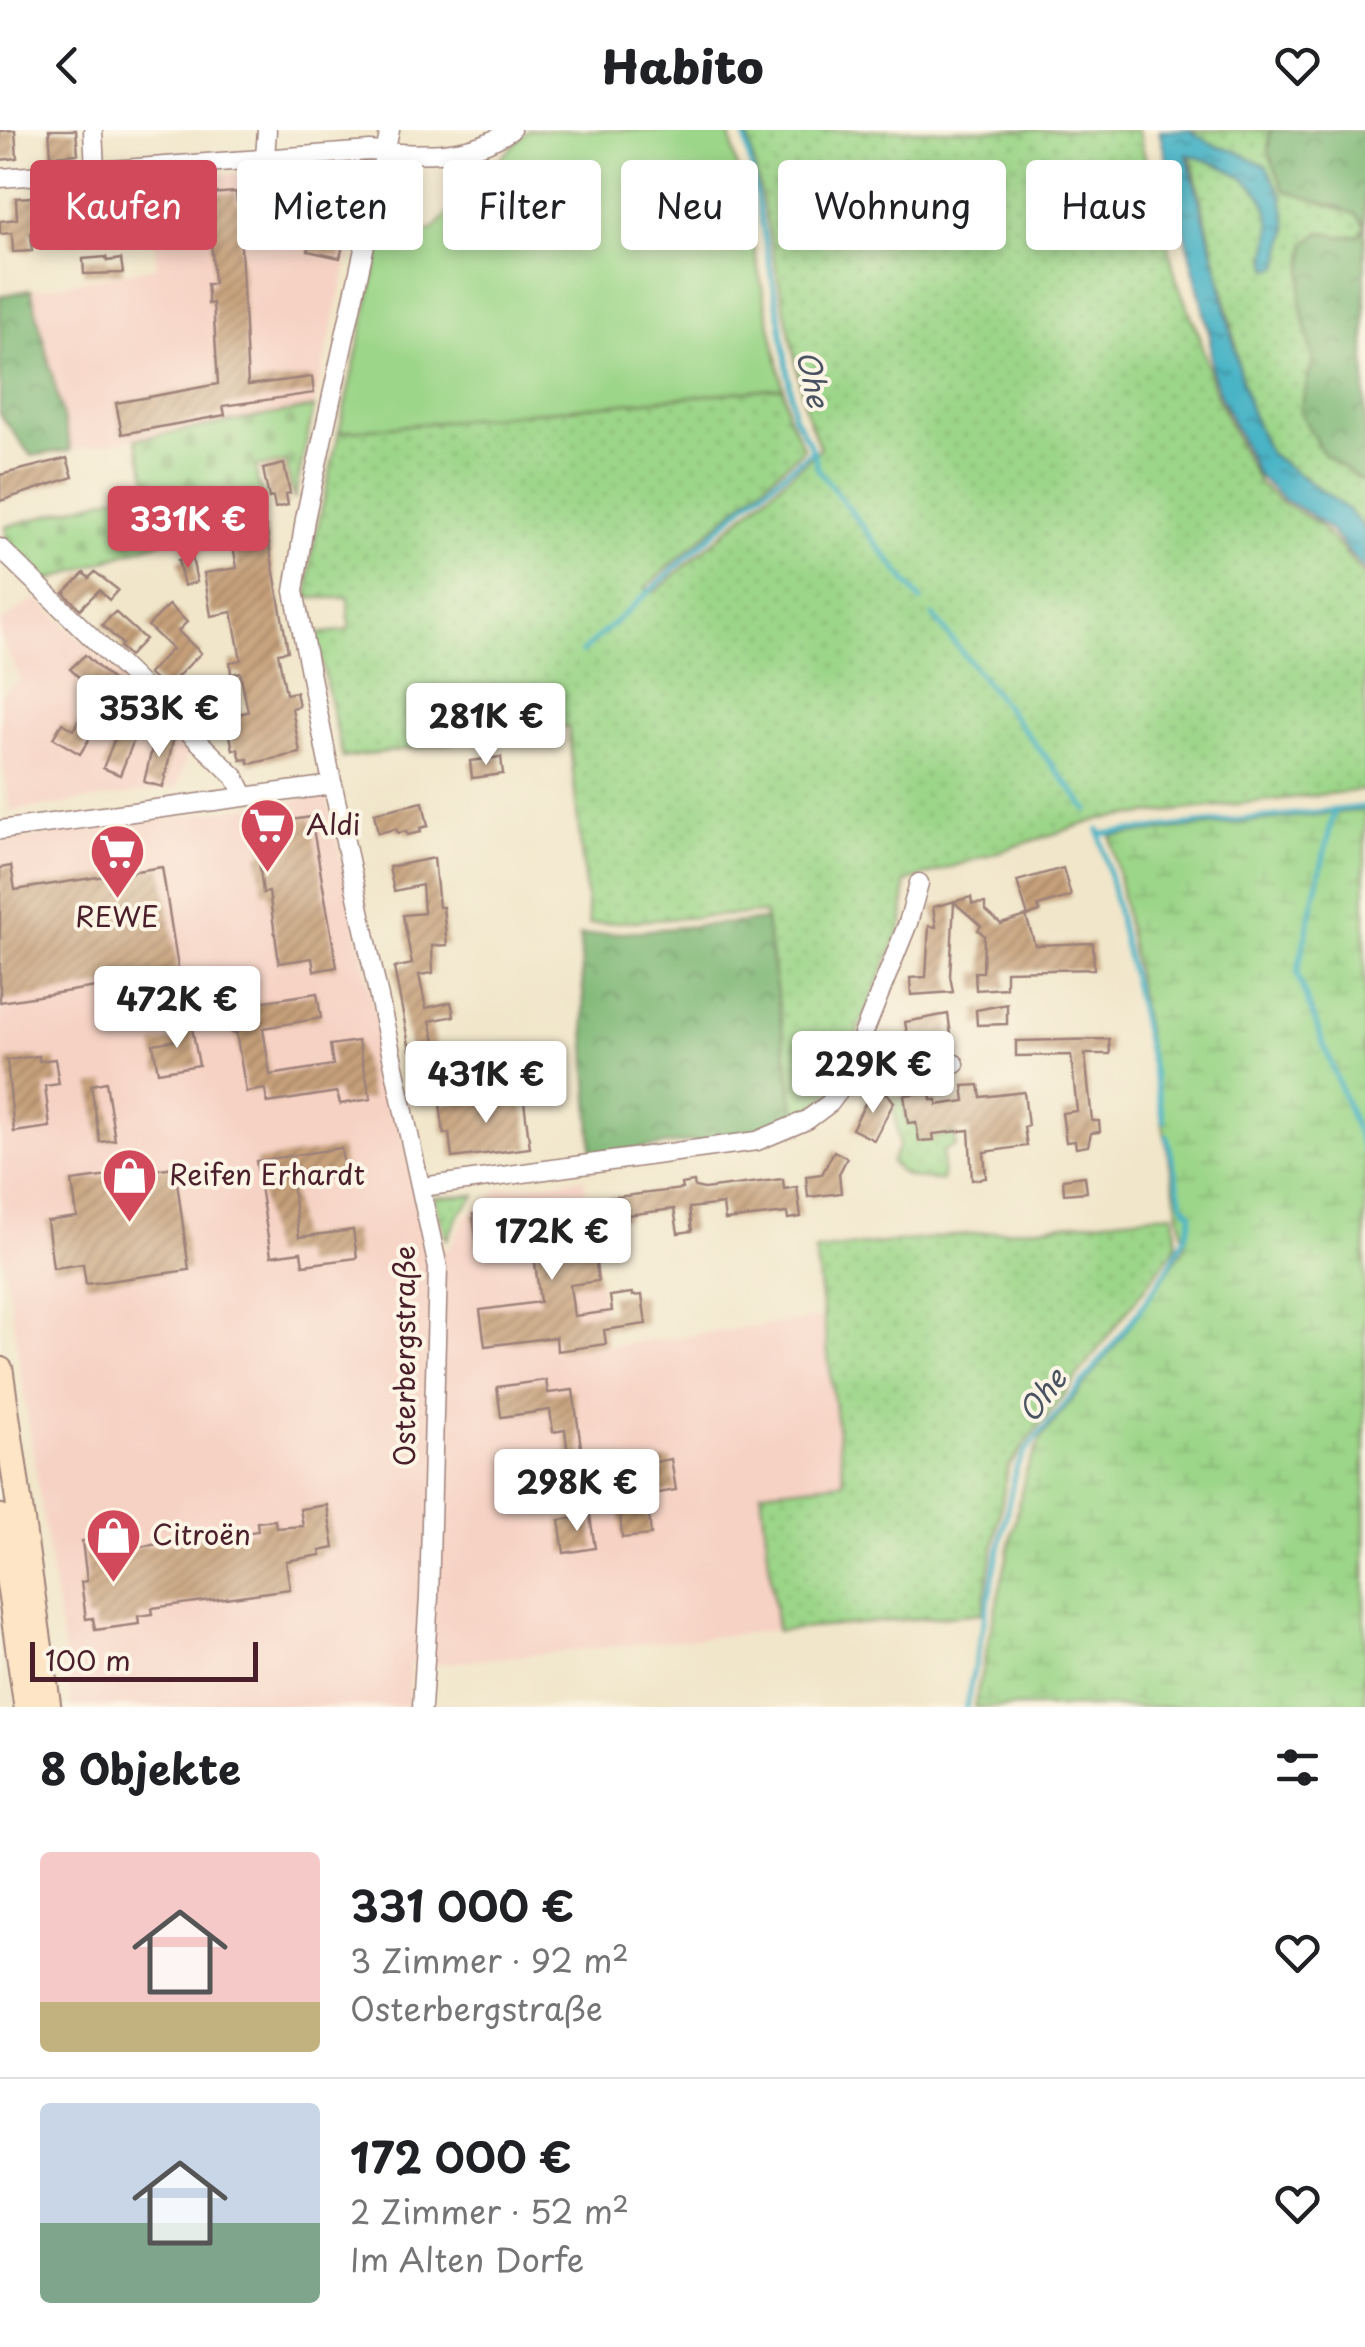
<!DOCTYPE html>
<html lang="de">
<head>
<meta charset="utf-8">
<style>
	:root { --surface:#fff; --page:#f6f6f6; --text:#202124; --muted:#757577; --line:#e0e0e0; --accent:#d1495b }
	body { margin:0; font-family:"Playpen Sans",sans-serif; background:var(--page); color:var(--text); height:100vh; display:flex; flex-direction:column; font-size:38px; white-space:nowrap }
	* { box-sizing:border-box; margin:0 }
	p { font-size:32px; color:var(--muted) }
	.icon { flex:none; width:55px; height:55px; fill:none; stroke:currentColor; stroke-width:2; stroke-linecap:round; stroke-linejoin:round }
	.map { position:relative; height:1577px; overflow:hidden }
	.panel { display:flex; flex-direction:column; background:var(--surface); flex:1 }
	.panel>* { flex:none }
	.top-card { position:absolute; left:30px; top:30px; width:1305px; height:90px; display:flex; gap:20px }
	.scale { position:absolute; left:30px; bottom:25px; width:228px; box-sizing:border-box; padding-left:10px; border:5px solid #4a1f2b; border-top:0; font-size:28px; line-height:35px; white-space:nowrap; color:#4a1f2b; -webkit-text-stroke:8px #fcf5e5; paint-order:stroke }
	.price { position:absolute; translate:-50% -85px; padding:0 22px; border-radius:10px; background:#fff; color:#222; font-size:32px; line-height:65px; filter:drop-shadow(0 2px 5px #0008) }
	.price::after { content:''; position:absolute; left:50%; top:60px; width:30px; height:22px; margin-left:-15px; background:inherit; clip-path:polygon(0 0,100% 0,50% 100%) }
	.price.current { background:var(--accent); color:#fff }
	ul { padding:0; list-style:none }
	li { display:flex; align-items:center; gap:30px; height:250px; padding:0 40px }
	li+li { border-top:2px solid var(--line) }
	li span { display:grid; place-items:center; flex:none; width:280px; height:200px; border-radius:10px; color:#555 }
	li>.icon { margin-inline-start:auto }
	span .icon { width:120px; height:120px; fill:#fffc; stroke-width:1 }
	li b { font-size:42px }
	h2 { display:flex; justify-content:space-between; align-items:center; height:120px; padding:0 40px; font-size:42px }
	.pill { padding:0 35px; border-radius:10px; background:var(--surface); box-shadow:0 5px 15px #0003; font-size:35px; line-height:90px }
	.pill.current { background:var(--accent); color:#fff }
	header { display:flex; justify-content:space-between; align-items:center; height:130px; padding:0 40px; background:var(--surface); font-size:45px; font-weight:800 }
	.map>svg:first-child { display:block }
	.built { fill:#f6d2c4 }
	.grass { fill:url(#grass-dots); stroke:#737a5a; stroke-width:2.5 }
	.forest { fill:url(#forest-crowns); stroke:#646b50; stroke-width:2.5 }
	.wetland { fill:url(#wetland-marsh); stroke:#737a5a; stroke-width:2.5 }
	.cemetery { fill:url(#cemetery-stones); stroke:#737a5a; stroke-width:2.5 }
	.garden { fill:#9cd689; stroke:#737a5a; stroke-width:2.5 }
	.water { fill:url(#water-ripples); stroke:#4a6a78; stroke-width:2.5 }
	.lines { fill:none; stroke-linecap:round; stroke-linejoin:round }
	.stream { stroke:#49b4c6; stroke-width:5 }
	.building { fill:url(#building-hatch) }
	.minor-casing { stroke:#9e827a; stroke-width:21 }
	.secondary-casing { stroke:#9e827a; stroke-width:29 }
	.minor { stroke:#fff; stroke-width:18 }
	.secondary { stroke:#fde5c5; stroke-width:25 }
	.labels { text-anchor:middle; stroke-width:8; stroke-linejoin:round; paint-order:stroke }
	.poi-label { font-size:28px; fill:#4a1f2b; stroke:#fcf5e5; text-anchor:start }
	.street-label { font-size:28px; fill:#4a1f2b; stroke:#fcf5e5 }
	.water-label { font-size:30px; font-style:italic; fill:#4a5361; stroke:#fcf5e5 }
</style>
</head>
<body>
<header><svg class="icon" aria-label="back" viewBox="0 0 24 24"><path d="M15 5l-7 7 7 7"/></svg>Habito<svg class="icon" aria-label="heart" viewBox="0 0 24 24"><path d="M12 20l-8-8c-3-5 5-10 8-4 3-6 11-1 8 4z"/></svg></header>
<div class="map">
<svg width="1365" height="1577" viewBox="0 0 1365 1577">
	<defs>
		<pattern id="grass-dots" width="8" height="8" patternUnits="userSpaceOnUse" patternTransform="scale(2.5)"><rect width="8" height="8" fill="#9cd689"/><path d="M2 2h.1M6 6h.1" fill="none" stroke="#88b776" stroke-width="1.8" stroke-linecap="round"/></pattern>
		<pattern id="forest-crowns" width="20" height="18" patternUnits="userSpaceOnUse" patternTransform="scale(2.5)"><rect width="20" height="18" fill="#7db775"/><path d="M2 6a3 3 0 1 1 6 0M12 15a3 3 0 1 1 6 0" fill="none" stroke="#689460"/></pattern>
		<pattern id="wetland-marsh" width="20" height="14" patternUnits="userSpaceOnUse" patternTransform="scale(2.5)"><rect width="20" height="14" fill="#9cd689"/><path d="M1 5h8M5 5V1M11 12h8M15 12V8" fill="none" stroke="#88b776"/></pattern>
		<pattern id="cemetery-stones" width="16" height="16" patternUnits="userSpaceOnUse" patternTransform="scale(2.5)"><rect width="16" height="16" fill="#9cd689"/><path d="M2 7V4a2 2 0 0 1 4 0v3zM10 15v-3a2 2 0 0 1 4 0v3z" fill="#88b776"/></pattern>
		<pattern id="water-ripples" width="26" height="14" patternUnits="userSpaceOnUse" patternTransform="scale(2.5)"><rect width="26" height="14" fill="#49b4c6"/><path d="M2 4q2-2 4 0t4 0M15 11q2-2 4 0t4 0" fill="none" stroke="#3f92a1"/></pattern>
		<pattern id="building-hatch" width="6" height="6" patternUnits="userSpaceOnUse" patternTransform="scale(2.5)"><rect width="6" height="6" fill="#c6a07a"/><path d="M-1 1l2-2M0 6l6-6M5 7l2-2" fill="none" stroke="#a38264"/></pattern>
	</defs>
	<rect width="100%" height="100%" fill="#fcf5e5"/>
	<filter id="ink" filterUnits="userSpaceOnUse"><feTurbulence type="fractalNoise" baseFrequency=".01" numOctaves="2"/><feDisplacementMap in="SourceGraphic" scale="20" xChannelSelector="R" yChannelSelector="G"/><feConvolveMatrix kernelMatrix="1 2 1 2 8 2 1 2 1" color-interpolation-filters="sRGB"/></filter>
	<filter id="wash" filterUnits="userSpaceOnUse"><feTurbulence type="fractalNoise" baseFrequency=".0048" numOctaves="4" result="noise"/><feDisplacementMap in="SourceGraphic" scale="40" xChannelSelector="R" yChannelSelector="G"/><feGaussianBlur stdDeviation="2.25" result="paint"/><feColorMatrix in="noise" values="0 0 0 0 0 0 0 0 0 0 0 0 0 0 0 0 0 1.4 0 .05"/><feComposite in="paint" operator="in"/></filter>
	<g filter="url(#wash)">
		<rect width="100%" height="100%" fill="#f1e6ca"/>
		<g class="built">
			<polygon points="369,36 314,277 71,320 31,160 157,137 149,48"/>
			<polygon points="37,468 191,615 177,658 10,681 0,614 0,564 21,550 0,508 0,492"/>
			<polygon points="327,665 414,1059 424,1120 450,1118 465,1087 500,1059 584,1048 608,1216 821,1188 843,1352 760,1362 777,1500 439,1534 411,1532 409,1577 72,1577 0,1107 0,712"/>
		</g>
		<g class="grass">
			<polygon points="747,0 1138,0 1177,151 1199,206 1215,262 1245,327 1259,353 1281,372 1316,392 1344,421 1365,449 1365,660 1100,689 905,752 903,793 835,956 821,972 796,991 764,783 589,794 568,596 343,628 315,504 349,500 348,468 308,468 312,422 339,302 783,257 788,285 804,319 645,458 655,462 820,319 806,282"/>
			<polygon points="1184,0 1270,0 1268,21 1332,75 1356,84 1365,95 1360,105 1343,107 1321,102 1300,171 1313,229 1300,282 1360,350 1365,350 1365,399 1347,379 1269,323 1250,280 1239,239 1232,197"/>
			<path d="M903,967L906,993L917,992L919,1011L954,1003L956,1016L943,1021L942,1050C922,1049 903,1051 891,1032L899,1016L894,978L897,974L893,968Z"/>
			<polygon points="476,1065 459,1084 447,1109 434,1067"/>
			<polygon points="1174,1083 1177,1116 1008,1337 982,1483 777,1501 761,1361 844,1352 815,1120"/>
		</g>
		<g class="forest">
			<polygon points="1270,0 1365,0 1365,95 1356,84 1284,60 1268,21"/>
			<polygon points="1365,96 1365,350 1360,350 1322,322 1300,282 1313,229 1300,171 1306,113 1321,102 1343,107 1359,105"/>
			<polygon points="31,160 71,320 31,326 0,284 0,166"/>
			<polygon points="766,790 796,991 764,1003 592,1024 580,806"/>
		</g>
		<polygon class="wetland" points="1365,680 1365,1577 974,1577 1026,1341 1042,1307 1119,1211 1185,1117 1111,706"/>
		<polygon class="cemetery" points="314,277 294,370 286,332 256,337 258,354 265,367 163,377 171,408 48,451 3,409 7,407 5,397 149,357 136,309"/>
		<polygon class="garden" points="528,0 729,0 783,257 339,302 386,93 432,101"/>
		<path class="water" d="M1159,0H1189L1218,17L1235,21L1266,36L1282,66L1288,100L1279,137L1270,139C1264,125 1271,113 1271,99C1269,51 1226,36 1187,24L1218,141L1239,239L1250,280L1269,323L1347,379L1365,399V442L1331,401L1311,385L1284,370L1257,345L1218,261L1211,238L1210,206Z"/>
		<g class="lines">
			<g class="stream">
				<polyline points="744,0 780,190 794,286 813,320 818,339 921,471"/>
				<polyline points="933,486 1088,680"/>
				<polyline points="582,522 747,373 813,320"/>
				<polyline points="1334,681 1297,844 1365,1023"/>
				<polyline points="1099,700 1164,991"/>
				<polyline points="1100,704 1365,677"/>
				<path d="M966,1577L1016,1338L1025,1322C1065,1272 1183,1141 1192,1084L1182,1072L1167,1006"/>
			</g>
		</g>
		<g id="blocks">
			<g class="building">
				<polygon points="15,0 17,28 0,30 0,1"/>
				<polygon points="49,0 76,0 78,24 51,26"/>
				<polygon points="326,40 359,48 340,128 308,121 314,93 240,98 248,255 312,247 314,263 223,276 225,285 122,304 116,273 218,254 213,173 208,174 208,164 207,154 214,154 208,64 236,62 237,73 310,67 314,47 324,49"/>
				<polygon points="129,61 131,80 77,87 79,112 66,113 65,100 31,103 32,121 13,122 12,103 0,104 0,91 17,89 16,68"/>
				<polygon points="106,127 107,131 121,129 123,143 84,144 83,129"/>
				<polygon points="67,328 73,347 0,371 0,345"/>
				<polygon points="284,334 290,363 286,364 288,375 275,378 273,367 269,368 263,339"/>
				<polygon points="230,388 233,403 266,397 288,521 278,523 286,564 296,562 299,576 292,578 300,623 249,634 248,629 241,630 238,619 233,620 226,586 248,582 240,542 231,544 230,532 241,530 232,482 211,486 204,443 237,438 232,410 202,415 198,393"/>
				<polygon points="192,427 197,452 184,456 178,430"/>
				<polygon points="95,442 118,460 109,470 99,460 80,479 64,463 84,443 89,448"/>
				<polygon points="169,475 187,492 178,501 201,523 165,559 148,544 172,519 148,496"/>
				<polygon points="115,482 145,509 129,526 120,517 122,514 102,495"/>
				<polygon points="85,525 124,561 103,584 138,600 120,645 103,638 115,608 96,598 80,624 53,608 62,593 73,600 96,563 70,539"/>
				<polygon points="156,602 174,606 163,657 144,652"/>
				<polygon points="501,627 503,644 472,648 470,631"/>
				<polygon points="423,672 428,696 420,698 421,702 407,705 406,701 398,703 396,699 378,703 374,683"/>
				<polygon points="290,687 291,690 311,687 337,837 314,841 312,828 279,833 269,762 263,763 258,724 263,724 261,708 280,705 278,688"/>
				<polygon points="434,728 439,777 443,777 447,815 432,816 433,843 419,845 426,878 451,872 454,886 430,891 436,915 410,920 394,838 412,834 403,785 424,783 422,755 394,761 389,737"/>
				<polygon points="11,736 15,760 162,737 179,844 0,872 0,738"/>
				<polygon points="1063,738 1071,766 1038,776 1040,782 1028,786 1017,751"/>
				<polygon points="971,767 972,774 985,773 985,780 1001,794 1026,786 1035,815 1093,813 1094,839 1006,841 1006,858 976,860 975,842 983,842 984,805 978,800 981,796 954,772 950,846 953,862 911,865 910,848 926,847 929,796 936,797 933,777"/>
				<polygon points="317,863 321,888 263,898 270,945 333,935 330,915 358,911 371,969 340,974 337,962 267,973 265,959 246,962 236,902 231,903 227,877"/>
				<polygon points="1007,874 1007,894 977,895 976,880"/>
				<polygon points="948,884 952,912 910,919 905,892"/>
				<polygon points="191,893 199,935 158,942 153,914 177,910 174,896"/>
				<polygon points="1109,909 1110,924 1085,924 1092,991 1099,991 1100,1002 1091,1003 1088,1016 1076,1018 1075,1011 1066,1012 1062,983 1077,981 1071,925 1016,926 1016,911"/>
				<polygon points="39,926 39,931 55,929 59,954 45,956 50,997 14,1002 7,930"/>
				<polygon points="106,952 115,1010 100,1012 91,955"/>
				<polygon points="979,955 981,967 1024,962 1028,996 1024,997 1027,1016 984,1022 986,1048 972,1050 969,1000 933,1004 934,1010 919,1011 916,992 908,993 904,965 930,962 931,970 937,970 937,975 965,971 963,956"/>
				<polygon points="887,963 894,972 874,1010 852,999 867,970 871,972"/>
				<polygon points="523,964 530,1018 452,1028 449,1003 444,1004 440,974"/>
				<polygon points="341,1018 345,1045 292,1054 299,1107 353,1100 357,1128 303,1135 301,1122 271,1126 256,1031"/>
				<polygon points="834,1021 847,1028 839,1044 841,1063 808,1067 806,1046 822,1044"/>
				<polygon points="175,1037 189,1140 86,1154 83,1134 53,1138 47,1091 77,1087 72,1051"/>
				<polygon points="1085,1046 1087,1062 1064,1064 1063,1049"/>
				<polygon points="783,1049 784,1059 797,1057 801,1087 788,1089 787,1083 725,1090 723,1074 689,1078 692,1101 678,1103 674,1079 627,1085 628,1089 602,1092 599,1069 682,1059 681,1054 694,1052 695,1057 704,1059"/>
				<polygon points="528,1077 543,1078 543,1083 563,1081 566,1107 600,1103 602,1115 594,1116 598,1151 570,1155 574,1186 612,1181 610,1166 632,1163 633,1166 642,1165 646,1194 604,1200 606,1214 557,1221 556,1207 485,1216 480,1180 540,1172 532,1109 477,1116 473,1084"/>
				<polygon points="546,1250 548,1263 573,1260 584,1338 562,1341 565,1364 554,1366 552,1354 524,1358 525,1370 512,1371 507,1333 568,1325 565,1300 553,1302 550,1280 501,1287 497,1257"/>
				<polygon points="671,1329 676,1360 647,1365 651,1405 622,1408 619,1371 601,1374 596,1343"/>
				<polygon points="327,1375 334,1418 320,1421 321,1425 286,1431 290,1459 152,1478 153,1484 138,1486 139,1494 95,1500 93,1488 86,1489 81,1452 87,1451 82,1411 127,1405 129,1418 258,1401 257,1392 275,1390 276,1398 303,1396 300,1379"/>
				<polygon points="590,1386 595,1418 564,1423 559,1390"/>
			</g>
		</g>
	</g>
	<g filter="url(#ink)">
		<use href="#blocks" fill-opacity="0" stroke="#9e827a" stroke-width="2.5"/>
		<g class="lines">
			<defs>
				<g id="minor">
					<polyline points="93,0 95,40"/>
					<polyline points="390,0 305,389 294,461 329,638 438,1138 429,1467 422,1577"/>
					<polyline points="265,27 267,0"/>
					<path d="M0,48L370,21C419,25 469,29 511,0"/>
					<polyline points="0,418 235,647 244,665"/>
					<polyline points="0,700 333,655"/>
					<polyline points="842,957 908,793 919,753"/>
					<polyline points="422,1057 757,1011 807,990 830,973 842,957 914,939 955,934"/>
				</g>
				<g id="secondary">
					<polyline points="0,1240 48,1577"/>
					<polyline points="0,1387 27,1577"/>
				</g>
			</defs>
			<use href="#minor" class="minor-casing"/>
			<use href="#secondary" class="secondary-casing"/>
			<use href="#minor" class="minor"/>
			<use href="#secondary" class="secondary"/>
		</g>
	</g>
	<defs>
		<symbol id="supermarket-pin" viewBox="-11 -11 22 30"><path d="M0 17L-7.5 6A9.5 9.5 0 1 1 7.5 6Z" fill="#d1495b" stroke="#fcf5e5"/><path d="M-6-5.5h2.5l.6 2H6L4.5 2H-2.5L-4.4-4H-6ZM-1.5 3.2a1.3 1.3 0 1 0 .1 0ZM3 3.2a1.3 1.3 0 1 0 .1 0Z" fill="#fff"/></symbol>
		<symbol id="shop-pin" viewBox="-11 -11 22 30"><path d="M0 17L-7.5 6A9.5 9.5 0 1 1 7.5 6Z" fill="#d1495b" stroke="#fcf5e5"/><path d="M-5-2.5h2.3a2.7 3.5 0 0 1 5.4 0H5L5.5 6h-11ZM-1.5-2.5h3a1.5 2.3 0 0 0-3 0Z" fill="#fff"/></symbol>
	</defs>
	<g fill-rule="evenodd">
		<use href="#supermarket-pin" x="236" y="664" width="63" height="86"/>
		<use href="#supermarket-pin" x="86" y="690" width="63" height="86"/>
		<use href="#shop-pin" x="98" y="1014" width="63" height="86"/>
		<use href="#shop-pin" x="82" y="1374" width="63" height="86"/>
	</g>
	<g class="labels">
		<g class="poi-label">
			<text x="306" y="705">Aldi</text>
			<text x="117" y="797" text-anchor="middle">REWE</text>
			<text x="169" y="1055">Reifen Erhardt</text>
			<text x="152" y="1415">Citroën</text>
		</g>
		<g class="street-label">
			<text transform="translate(405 1226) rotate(-90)" y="10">Osterbergstraße</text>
		</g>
		<g class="water-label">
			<text transform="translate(812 249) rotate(78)" y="10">Ohe</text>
			<text transform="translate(1043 1266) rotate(-52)" y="10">Ohe</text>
		</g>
	</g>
</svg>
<div class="scale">100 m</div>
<b class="price current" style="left:188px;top:441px">331K €</b>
<b class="price" style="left:159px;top:630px">353K €</b>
<b class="price" style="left:486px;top:638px">281K €</b>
<b class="price" style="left:177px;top:921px">472K €</b>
<b class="price" style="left:873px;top:986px">229K €</b>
<b class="price" style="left:486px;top:996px">431K €</b>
<b class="price" style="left:552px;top:1153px">172K €</b>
<b class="price" style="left:577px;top:1404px">298K €</b>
<div class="top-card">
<a class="pill current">Kaufen</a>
<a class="pill">Mieten</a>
<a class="pill">Filter</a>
<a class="pill">Neu</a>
<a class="pill">Wohnung</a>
<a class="pill">Haus</a>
</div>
</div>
<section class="panel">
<h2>8 Objekte<svg class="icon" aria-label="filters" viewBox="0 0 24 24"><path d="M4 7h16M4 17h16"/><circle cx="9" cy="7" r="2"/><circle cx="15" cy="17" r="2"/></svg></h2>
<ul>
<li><span style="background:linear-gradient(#f6c9c9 75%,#c2b280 0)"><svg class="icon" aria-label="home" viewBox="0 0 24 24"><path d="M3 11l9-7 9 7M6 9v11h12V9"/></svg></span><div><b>331 000 €</b><p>3 Zimmer · 92 m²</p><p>Osterbergstraße</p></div><svg class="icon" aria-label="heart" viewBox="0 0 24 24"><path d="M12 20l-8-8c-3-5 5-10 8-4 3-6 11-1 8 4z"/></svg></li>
<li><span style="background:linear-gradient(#c9d6e8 60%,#7fa58c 0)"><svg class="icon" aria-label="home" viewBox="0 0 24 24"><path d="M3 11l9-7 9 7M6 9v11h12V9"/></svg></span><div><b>172 000 €</b><p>2 Zimmer · 52 m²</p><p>Im Alten Dorfe</p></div><svg class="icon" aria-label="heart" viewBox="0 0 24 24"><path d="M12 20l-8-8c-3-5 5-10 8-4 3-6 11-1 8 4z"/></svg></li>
</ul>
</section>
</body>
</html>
